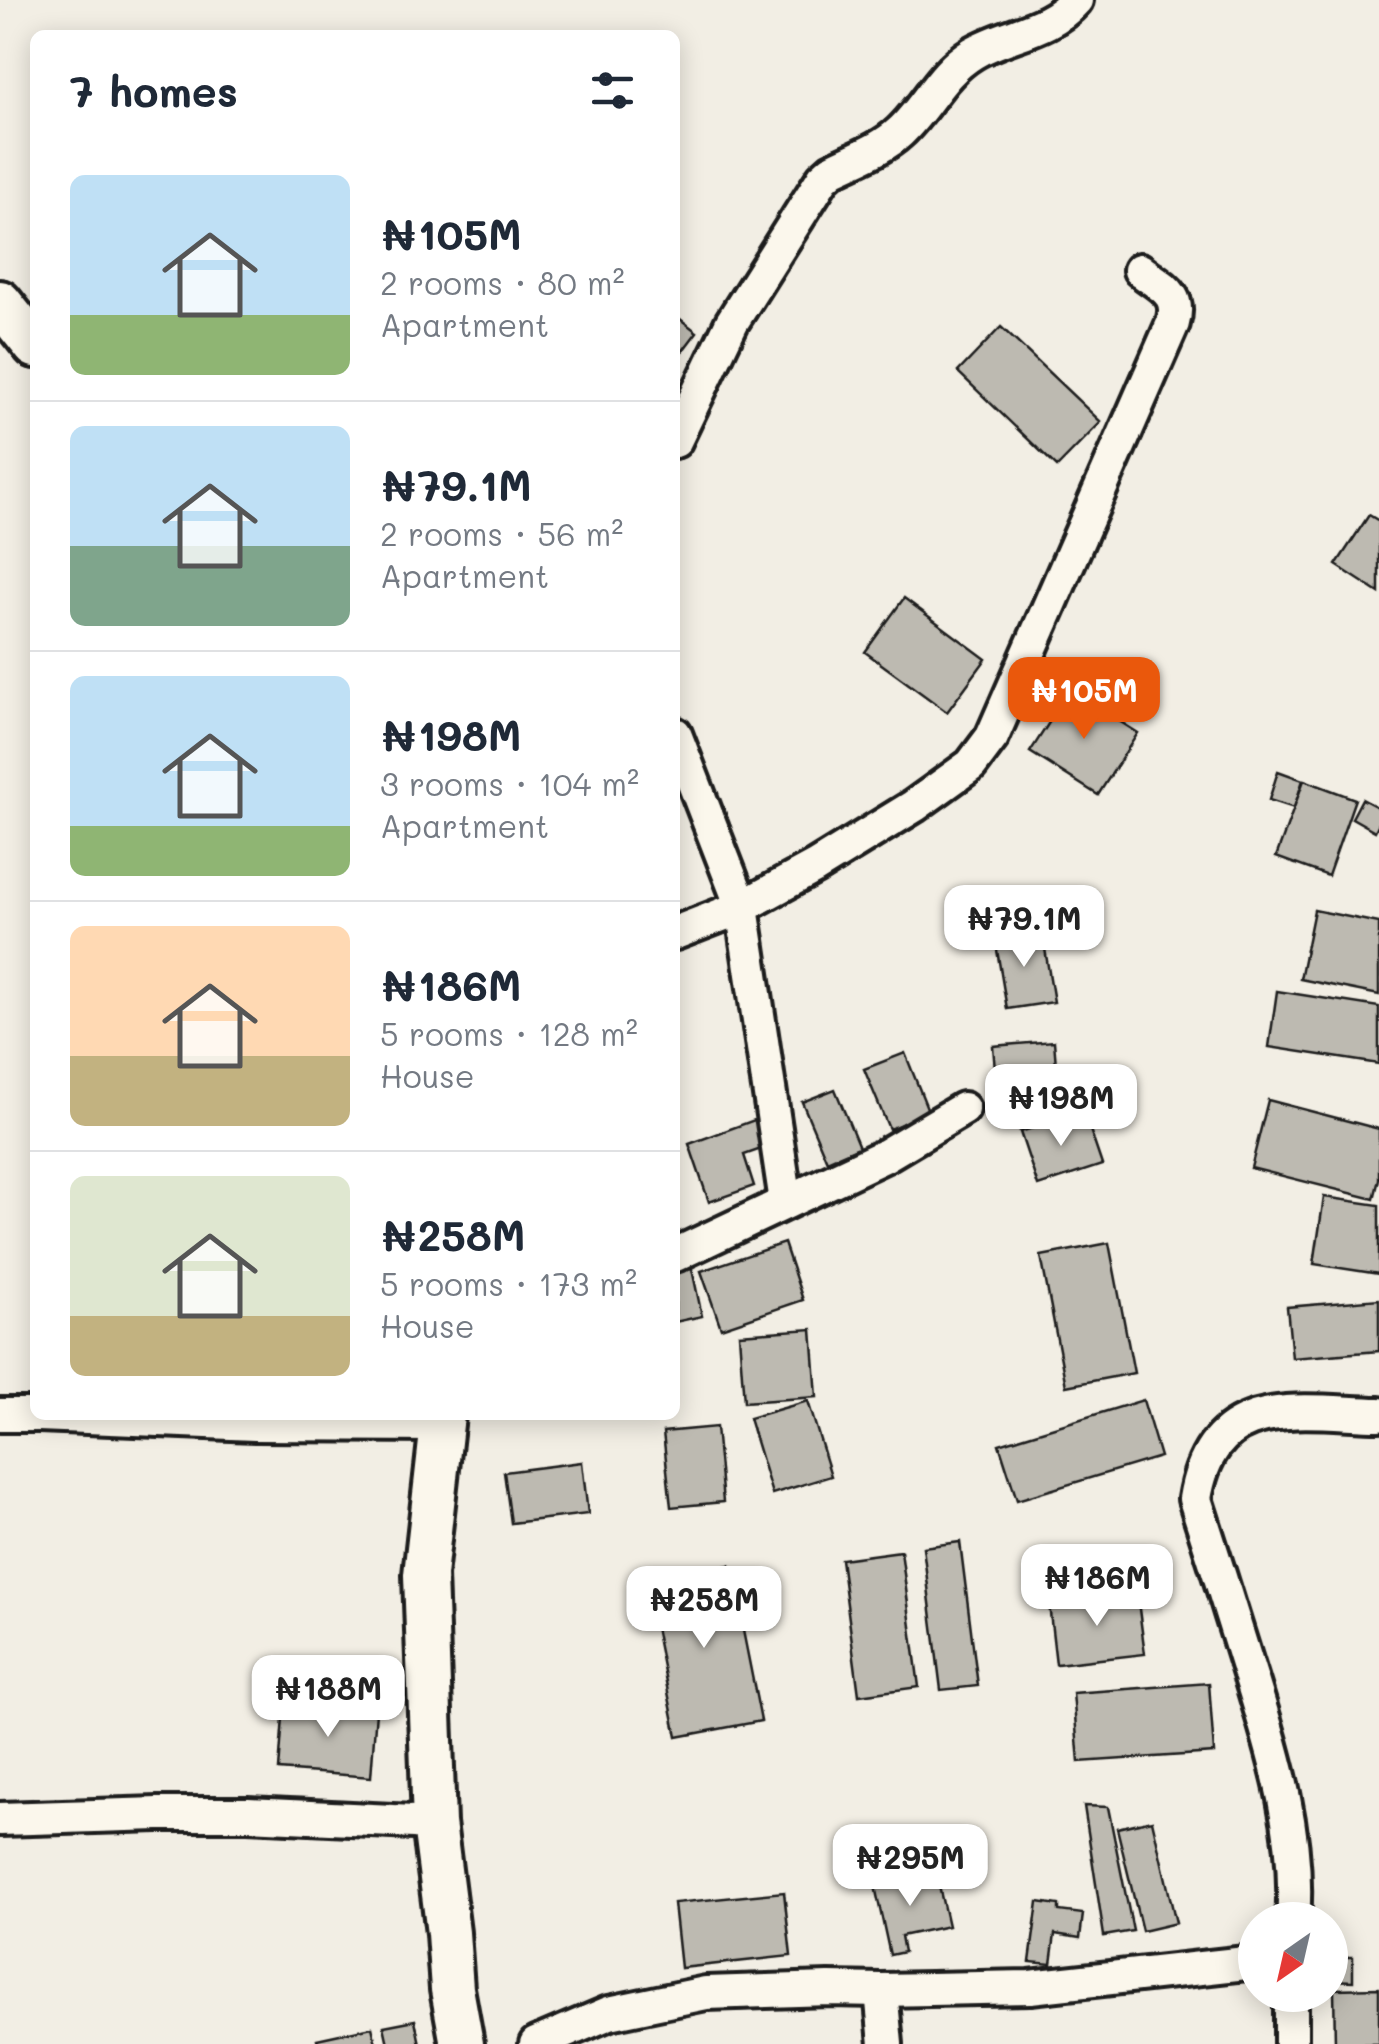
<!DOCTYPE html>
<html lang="en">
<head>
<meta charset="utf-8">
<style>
	:root { --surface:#fff; --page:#f6f6f7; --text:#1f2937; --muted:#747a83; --line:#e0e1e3; --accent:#ea580c }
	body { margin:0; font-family:Mali,sans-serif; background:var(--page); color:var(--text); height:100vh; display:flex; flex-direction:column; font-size:38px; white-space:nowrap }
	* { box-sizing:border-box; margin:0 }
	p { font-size:32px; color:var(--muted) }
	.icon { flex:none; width:55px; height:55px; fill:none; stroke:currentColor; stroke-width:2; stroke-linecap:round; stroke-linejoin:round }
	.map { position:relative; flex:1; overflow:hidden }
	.details { position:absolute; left:30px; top:30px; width:650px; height:1390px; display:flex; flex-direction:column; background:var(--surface); border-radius:15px; box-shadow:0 5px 25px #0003 }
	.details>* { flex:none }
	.needle { width:65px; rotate:214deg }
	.fabs { position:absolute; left:1238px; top:1902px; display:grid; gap:20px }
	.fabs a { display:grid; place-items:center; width:110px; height:110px; border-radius:50%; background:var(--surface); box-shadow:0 5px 25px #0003; font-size:50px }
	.price { position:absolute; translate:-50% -85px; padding:0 22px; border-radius:20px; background:#fff; color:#222; font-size:32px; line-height:65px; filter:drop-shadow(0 2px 5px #0008) }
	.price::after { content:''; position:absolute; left:50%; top:60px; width:30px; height:22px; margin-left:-15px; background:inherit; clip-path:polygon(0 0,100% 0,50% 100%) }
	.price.selected { background:var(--accent); color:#fff }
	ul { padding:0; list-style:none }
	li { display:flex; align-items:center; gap:30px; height:250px; padding:0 40px }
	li+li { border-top:2px solid var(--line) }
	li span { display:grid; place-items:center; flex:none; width:280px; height:200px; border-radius:15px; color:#555 }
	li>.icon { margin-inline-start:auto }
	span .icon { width:120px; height:120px; fill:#fffc; stroke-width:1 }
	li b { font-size:42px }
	h2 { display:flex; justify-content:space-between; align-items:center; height:120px; padding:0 40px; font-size:42px }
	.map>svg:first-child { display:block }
	.building { fill:#bdbab1; stroke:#1c1c1c; stroke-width:2.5 }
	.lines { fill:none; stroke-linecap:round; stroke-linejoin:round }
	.minor-casing { stroke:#1c1c1c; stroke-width:40 }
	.tertiary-casing { stroke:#1c1c1c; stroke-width:50 }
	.minor { stroke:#fbf7ec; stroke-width:32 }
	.tertiary { stroke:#fbf7ec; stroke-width:42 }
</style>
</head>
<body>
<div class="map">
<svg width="1379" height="2044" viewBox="0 0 1379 2044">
	<rect width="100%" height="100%" fill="#f2eee4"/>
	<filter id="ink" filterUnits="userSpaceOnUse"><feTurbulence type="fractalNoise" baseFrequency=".01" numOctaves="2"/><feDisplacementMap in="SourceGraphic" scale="20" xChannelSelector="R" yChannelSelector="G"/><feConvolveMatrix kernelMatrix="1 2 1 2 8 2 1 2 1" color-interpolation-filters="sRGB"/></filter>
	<g filter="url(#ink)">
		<g class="building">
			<polygon points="675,315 697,332 675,361"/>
			<polygon points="1001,327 1101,422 1057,467 958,372"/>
			<polygon points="1369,515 1379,521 1379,593 1336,565"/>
			<polygon points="904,598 986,659 947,712 865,652"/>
			<polygon points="1070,690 1138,733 1098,795 1030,752"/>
			<polygon points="1278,771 1303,780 1294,808 1269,800"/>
			<polygon points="1304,780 1355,799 1328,876 1276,857"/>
			<polygon points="1362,799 1379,808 1379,823 1375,831 1352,818"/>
			<polygon points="1314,910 1379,923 1379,995 1300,979"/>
			<polygon points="1042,931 1054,1002 1007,1009 995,938"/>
			<polygon points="1277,991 1379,1007 1379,1064 1269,1047"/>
			<polygon points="1054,1041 1059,1101 998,1106 993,1046"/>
			<polygon points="905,1053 929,1113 889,1129 864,1069"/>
			<polygon points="835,1089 859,1147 827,1161 802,1102"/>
			<polygon points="1268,1100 1379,1129 1379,1179 1374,1199 1251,1168"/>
			<polygon points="1084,1112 1102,1165 1038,1186 1020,1132"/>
			<polygon points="757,1119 767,1147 744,1155 754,1186 709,1202 689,1144"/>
			<polygon points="1324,1197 1379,1205 1379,1274 1314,1264"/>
			<polygon points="784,1243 803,1300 721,1328 701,1271"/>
			<polygon points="1109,1243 1134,1373 1066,1386 1041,1256"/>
			<polygon points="692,1269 702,1316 675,1322 675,1273"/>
			<polygon points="1379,1299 1379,1351 1292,1358 1287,1307"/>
			<polygon points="812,1329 817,1397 744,1402 739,1334"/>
			<polygon points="1143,1400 1160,1457 1017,1500 999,1444"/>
			<polygon points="808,1401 831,1476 772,1494 749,1418"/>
			<polygon points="716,1427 723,1502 671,1507 663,1432"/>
			<polygon points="582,1462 588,1514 511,1523 504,1472"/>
			<polygon points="960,1542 978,1686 941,1690 923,1547"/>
			<polygon points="901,1551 919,1687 859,1695 841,1559"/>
			<polygon points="730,1565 761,1721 677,1737 646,1582"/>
			<polygon points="1137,1594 1145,1654 1056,1664 1049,1604"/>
			<polygon points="1209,1683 1214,1753 1079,1762 1073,1693"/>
			<polygon points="284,1704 376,1711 371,1777 279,1770"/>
			<polygon points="1084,1806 1108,1807 1133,1931 1104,1936"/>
			<polygon points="1152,1820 1176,1923 1142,1931 1117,1828"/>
			<polygon points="936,1873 948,1926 901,1936 904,1952 890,1955 875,1886"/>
			<polygon points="784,1892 791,1956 681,1968 674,1903"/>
			<polygon points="1038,1902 1059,1905 1059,1911 1083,1914 1080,1938 1055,1934 1051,1964 1030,1962"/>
			<polygon points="1330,1957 1353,1957 1353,1981 1330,1980"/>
			<polygon points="1379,1988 1379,2044 1335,2044 1334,1989"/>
			<polygon points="415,2020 420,2044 388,2044 384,2026"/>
			<polygon points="372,2027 376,2044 318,2044 317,2039"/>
		</g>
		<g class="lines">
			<defs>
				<g id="minor">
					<path d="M675,441L732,322L823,178L832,170C854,159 882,149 900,132C927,107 940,73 973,53C1007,33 1049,31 1076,0"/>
					<polyline points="675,734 742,907 786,1202"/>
					<path d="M675,933L742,907L815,867L914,806L971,765L992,737L1173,323C1182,293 1161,287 1140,270"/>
					<polyline points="675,1255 884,1156 963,1109"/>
					<polyline points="0,1415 35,1415"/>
					<polyline points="39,1415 255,1424 443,1425"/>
					<polyline points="0,1819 158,1814 248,1814 434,1823"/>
					<path d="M1293,1920C1300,1837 1275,1755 1251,1677C1233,1618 1214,1558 1195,1499C1212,1392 1297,1412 1379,1414"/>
					<polyline points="881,1990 886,2044"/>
					<polyline points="1291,1995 1291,2044"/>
					<polyline points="536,2044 609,2013 706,1993 829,1989 881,1990 1030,1987 1255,1962"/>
				</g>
				<g id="tertiary">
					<polyline points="0,302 35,346"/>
					<polyline points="443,1415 425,1575 434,1823 448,1933 452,1989 462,2044"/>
				</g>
			</defs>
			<use href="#minor" class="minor-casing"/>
			<use href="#tertiary" class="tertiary-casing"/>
			<use href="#minor" class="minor"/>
			<use href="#tertiary" class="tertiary"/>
		</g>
	</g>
</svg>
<div class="fabs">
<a><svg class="needle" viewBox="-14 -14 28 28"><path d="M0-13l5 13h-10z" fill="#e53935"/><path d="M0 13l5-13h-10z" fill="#747a83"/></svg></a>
</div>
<b class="price selected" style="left:1084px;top:742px">₦105M</b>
<b class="price" style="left:1024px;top:970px">₦79.1M</b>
<b class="price" style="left:1061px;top:1149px">₦198M</b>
<b class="price" style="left:1097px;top:1629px">₦186M</b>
<b class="price" style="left:704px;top:1651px">₦258M</b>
<b class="price" style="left:328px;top:1740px">₦188M</b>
<b class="price" style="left:910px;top:1909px">₦295M</b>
<section class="details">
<h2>7 homes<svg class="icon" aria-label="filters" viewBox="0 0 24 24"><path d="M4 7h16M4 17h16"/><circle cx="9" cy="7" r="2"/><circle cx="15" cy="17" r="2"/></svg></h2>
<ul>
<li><span style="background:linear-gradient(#bfe0f5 70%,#8fb573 0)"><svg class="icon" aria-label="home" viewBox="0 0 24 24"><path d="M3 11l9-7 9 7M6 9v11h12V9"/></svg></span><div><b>₦105M</b><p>2 rooms · 80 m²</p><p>Apartment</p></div></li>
<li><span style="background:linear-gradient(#bfe0f5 60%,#7fa58c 0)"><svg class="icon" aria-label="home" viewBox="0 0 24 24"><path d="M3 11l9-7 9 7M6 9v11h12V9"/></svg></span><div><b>₦79.1M</b><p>2 rooms · 56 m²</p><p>Apartment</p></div></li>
<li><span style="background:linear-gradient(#bfe0f5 75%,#8fb573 0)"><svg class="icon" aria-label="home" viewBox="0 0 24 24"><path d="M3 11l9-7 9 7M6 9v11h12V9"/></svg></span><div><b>₦198M</b><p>3 rooms · 104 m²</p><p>Apartment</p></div></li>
<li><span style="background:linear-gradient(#ffd9b3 65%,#c2b280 0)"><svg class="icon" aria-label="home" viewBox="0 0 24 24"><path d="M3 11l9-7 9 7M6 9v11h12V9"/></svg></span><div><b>₦186M</b><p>5 rooms · 128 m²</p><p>House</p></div></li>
<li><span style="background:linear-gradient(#dfe7d0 70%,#c2b280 0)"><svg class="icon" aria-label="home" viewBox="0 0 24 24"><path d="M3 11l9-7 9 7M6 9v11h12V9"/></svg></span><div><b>₦258M</b><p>5 rooms · 173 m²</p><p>House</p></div></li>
</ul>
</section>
</div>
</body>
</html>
